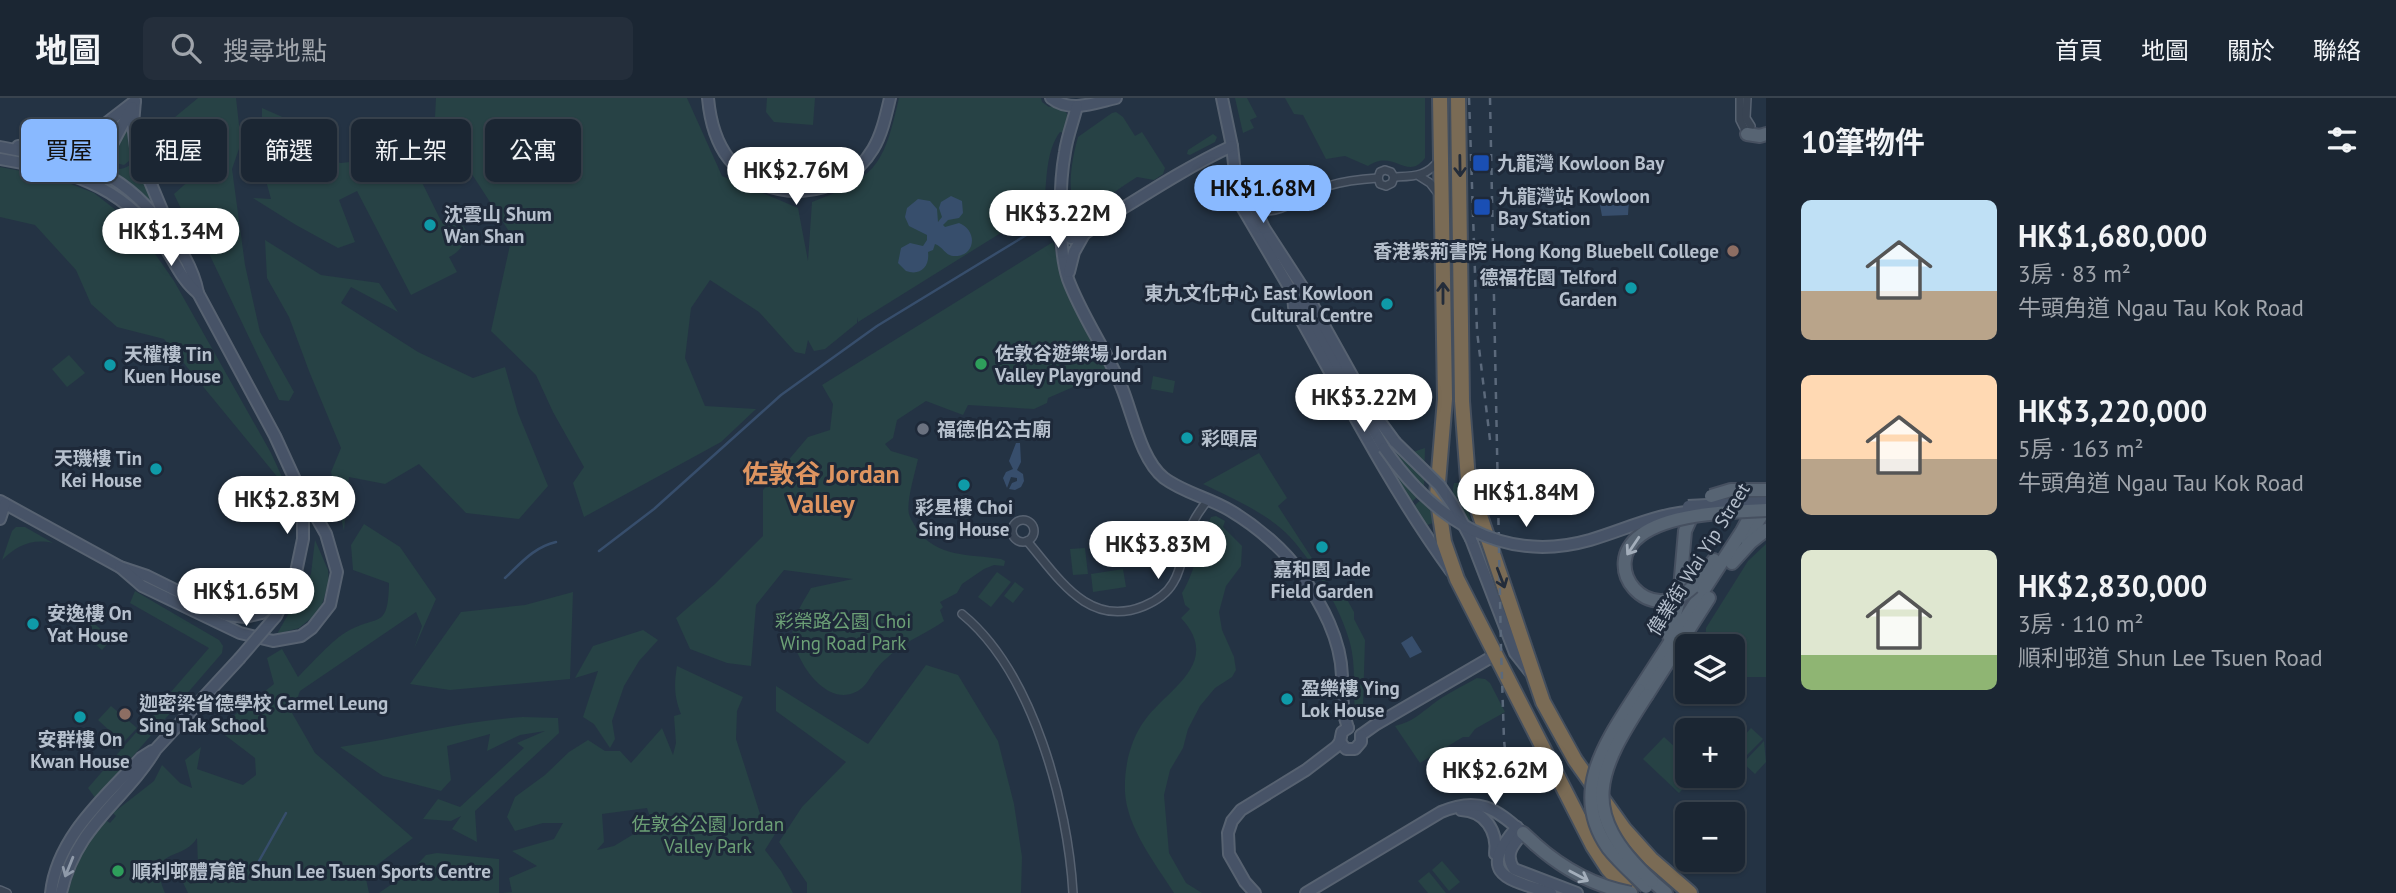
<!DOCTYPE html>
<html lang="zh-TW">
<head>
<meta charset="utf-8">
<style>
	:root { --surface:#1b2633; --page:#242e3b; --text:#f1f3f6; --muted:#a0a5ac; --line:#39434e; --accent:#89b9ff }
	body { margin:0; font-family:"PT Sans","Noto Sans TC",sans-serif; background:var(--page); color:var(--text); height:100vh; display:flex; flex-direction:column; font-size:26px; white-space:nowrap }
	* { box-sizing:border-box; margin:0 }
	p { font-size:23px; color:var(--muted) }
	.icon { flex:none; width:38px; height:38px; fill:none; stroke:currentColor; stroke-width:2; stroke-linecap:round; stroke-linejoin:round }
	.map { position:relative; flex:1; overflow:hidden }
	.panel { display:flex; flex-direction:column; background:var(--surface); width:630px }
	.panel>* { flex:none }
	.banner { position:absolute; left:21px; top:21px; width:665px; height:63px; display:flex; gap:14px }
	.tools { position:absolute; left:1675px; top:536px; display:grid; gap:14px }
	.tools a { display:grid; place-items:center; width:70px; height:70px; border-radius:10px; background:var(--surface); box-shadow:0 2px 5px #0004,0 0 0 2px var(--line); font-size:35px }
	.price { position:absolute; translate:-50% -60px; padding:0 16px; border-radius:24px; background:#fff; color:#222; font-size:23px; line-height:46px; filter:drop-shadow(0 2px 4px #0008) }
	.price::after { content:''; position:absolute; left:50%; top:42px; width:21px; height:16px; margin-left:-10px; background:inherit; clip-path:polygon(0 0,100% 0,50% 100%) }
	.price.active { background:var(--accent); color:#111 }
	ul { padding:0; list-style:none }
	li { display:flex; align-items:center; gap:21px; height:175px; padding:0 35px }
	li span { display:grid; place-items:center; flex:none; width:196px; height:140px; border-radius:10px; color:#555 }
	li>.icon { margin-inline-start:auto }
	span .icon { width:84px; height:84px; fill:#fffc; stroke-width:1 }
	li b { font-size:30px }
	h2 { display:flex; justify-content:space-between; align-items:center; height:84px; padding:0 35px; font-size:30px }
	.chip { padding:0 24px; border-radius:10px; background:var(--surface); box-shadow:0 2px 5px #0004,0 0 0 2px var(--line); font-size:24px; line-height:63px }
	.chip.active { background:var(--accent); color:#111 }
	header { display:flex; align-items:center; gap:42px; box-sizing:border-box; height:98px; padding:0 35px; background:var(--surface); border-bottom:2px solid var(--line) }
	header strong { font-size:33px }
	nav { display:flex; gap:38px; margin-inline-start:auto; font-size:24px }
	.search { width:490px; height:63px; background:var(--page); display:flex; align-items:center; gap:18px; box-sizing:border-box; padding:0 24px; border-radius:10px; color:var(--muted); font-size:26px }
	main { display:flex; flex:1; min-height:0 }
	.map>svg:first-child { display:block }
	.green { fill:#274245; fill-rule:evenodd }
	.water { fill:#374e6c }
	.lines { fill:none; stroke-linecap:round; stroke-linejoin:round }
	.stream { stroke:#374e6c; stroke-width:2.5 }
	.street-casing { stroke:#576271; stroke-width:10 }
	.secondary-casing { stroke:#576271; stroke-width:14 }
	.primary-casing { stroke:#465060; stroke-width:16 }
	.highway-casing { stroke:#444f5e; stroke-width:18 }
	.street { stroke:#394453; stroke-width:7 }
	.secondary { stroke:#475367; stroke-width:10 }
	.primary { stroke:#576473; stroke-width:12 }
	.highway { stroke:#7a6b55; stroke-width:14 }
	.rail { stroke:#5b697b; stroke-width:2.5; stroke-dasharray:7 7; stroke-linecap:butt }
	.secondary-bridge-casing { stroke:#576271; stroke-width:14; stroke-linecap:butt }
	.primary-bridge-casing { stroke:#465060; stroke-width:16; stroke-linecap:butt }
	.secondary-bridge { stroke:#475367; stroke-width:10 }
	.primary-bridge { stroke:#576473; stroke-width:12 }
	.oneway { stroke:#232c3a }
	.oneway2 { stroke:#a3aebb }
	.oneway3 { stroke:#8f9aa9 }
	.transit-dot { fill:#1a4fb4; stroke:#1e2939; stroke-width:2.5 }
	.culture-dot { fill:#0f9aa8; stroke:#1e2939; stroke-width:2.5 }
	.education-dot { fill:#8d6e63; stroke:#1e2939; stroke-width:2.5 }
	.leisure-dot { fill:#2e9e5b; stroke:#1e2939; stroke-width:2.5 }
	.worship-dot { fill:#6b7280; stroke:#1e2939; stroke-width:2.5 }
	.labels { text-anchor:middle; stroke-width:6; stroke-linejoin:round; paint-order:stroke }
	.poi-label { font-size:19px; font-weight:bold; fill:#b6c0cd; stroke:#1e2939; text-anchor:start }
	.street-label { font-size:19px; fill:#b6c0cd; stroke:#1e2939 }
	.park-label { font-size:19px; fill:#6ca076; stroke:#1e2939 }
	.district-label { font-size:26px; font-weight:bold; fill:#de9460; stroke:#1e2939 }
</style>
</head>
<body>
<header>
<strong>地圖</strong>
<div class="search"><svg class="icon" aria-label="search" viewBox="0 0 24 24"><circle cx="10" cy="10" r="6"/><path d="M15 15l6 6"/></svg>搜尋地點</div>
<nav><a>首頁</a><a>地圖</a><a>關於</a><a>聯絡</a></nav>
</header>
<main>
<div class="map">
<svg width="1766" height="795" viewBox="0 0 1766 795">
	<rect width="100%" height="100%" fill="#243344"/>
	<g class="green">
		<polygon points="198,0 236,0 241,45 232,71 245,167 260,234 294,294 289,303 279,302 203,143 184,117 174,96 193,79 169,24"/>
		<path d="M436,0H687L722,78L798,110L808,163L812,104C877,80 884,66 899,0H1041L1042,4L1049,9L1059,4L1067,16L1070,37L1060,34C1045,54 1047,85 1044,108L858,224L857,219V225L825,251L814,253L808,242L805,256L795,254L759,214L710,182L691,210L685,260L705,308L756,311L721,344L584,419L573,385L584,369L553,314L536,277L491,233L512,138L435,19Z"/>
		<polygon points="767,0 815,0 813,27 774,24 766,14"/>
		<polygon points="1235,0 1247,0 1257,19 1250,22 1254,30 1243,35"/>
		<path d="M1285,0H1425V60C1407,84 1394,50 1368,68L1345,58L1326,61L1303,17L1294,16Z"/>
		<path d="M262,10L296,25L298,56L341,65L359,63V53L393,39L410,60L441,123C446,123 453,122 458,124C476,134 461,154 449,159L457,174L411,197L357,93L339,102L355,144L338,150L296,127L253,100L271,101L262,68Z"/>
		<path d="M1116,14L1123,19L1135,38L1142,34L1165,70L1163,76L1154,82L1137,79C1121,89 1105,100 1090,113H1081C1063,101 1073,57 1078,39L1112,15Z"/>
		<polygon points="129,21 135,58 124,67 111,64"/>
		<polygon points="1213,36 1217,39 1215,44 1190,57 1187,56 1188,52"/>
		<polygon points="86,44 89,53 81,62 40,52 67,51"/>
		<path d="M137,62L157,112L132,88L108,72L109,68C121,74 126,70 137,62Z"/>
		<polygon points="0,69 53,79 94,95 135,127 174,183 271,355 288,392 164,241 117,229 91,206 76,172 35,127 0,119"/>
		<polygon points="265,142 321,177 379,185 398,214 351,189 341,205 418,254 473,280 505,269 518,315 548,388 519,421 466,415 419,366 385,386 349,379 344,433 331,374 341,350 309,273 289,219 267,180"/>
		<path d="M1053,144L1063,185L1110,273L1048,300L1047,305L1034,311L968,307L963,317L926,303L897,322L893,340L885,346L891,353L918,361C915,375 906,404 909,416C910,420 914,426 916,430C936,460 970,456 1001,461L1005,463L1004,468L994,467L984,471L962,486L957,495L940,504L943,509L940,512L944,523C929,534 908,542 894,554C889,558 882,564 878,569C872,575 869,584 862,590C838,609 813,585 802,564C784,530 794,520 811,490L853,481L784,472L756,507L751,568L727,565L690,551L676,520L715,486L763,438V392L808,339L830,332L833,306L822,287Z"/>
		<polygon points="69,257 85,275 67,289 52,271"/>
		<polygon points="1153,278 1175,283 1173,295 1151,291"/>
		<polygon points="1364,323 1418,398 1411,405"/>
		<polygon points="1394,340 1410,355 1425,350 1424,392 1388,344"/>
		<path d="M1259,355L1287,400L1278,408L1332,491L1339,487L1354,514V521L1365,542L1363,606L1368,620L1364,622L1356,619L1355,614C1353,592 1356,567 1350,545C1341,511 1314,465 1290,439C1269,416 1230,399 1203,386Z"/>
		<path d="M1454,385H1463L1471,424C1457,417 1450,399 1454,385Z"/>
		<polygon points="1426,397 1430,402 1433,425 1424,428 1413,409"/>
		<path d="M1216,418L1225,423L1223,429L1242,448L1241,468L1226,488L1219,514L1222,532L1234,559L1236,572L1232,579L1215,590L1200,608L1188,631L1183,650L1170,672L1164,697L1169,755L1186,785L1202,795H1174C1155,765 1127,730 1125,694C1124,669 1130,642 1145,622C1167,591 1223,565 1181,520L1190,511L1185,507L1182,495C1197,471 1198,444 1211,419Z"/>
		<path d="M364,426L400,449L436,501L414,551L422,528L416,514L300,593L292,615L315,655L413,740L365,776L369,795H188L176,770L198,768L197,740C182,765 145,748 165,795H68C75,767 87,744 104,721L110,725L116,718L113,715L154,683L162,667L180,685L192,690L185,662L201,649L197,671L243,687L256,677L255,660L217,631L274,586L267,560L282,551L298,579C311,566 333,541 348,533C379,516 388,532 389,485L353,472L351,447Z"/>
		<path d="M16,429H25L53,445C32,440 16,448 2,462L12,433Z"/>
		<polygon points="315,442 328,472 329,484 320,513 299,530 277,536 311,476"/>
		<polygon points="1766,446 1766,579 1733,579 1732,548 1705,548 1706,530 1748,463"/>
		<polygon points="1085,450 1088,476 1073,477 1070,451"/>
		<polygon points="1123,471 1126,489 1093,494 1091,476"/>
		<polygon points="997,474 1011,484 991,509 978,499"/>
		<polygon points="1015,484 1024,491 1013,505 1004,498"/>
		<polygon points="135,493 219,542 223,548 222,555 96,701 88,690 209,550 130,505"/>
		<polygon points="573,494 570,581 450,592 410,586 461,514 525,507"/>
		<polygon points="90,522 112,541 102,552 80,533"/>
		<polygon points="643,532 658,542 639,563 624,588 612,623 615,641 610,650 594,626 583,619 598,573 575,580 593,548"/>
		<polygon points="926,567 958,577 998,643 1014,706 1022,759 1021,795 807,795 807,785 779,744 802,709 846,664 776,613 776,588 868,646"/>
		<path d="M677,568L743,599L737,613L736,641L762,722L775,736L765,752L781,773L793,795H502L512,794L509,780L537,768L512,753L554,741L563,725H543L515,733L507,719L515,699L545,677L569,654L588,642L605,653H620L631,665L662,630L673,657L676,645L674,618L681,616C674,599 674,586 677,568ZM647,710L652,725L614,748L597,752L604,744L602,716Z"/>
		<path d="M1477,580L1485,581L1490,585L1505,614L1475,631L1469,639H1463L1420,665L1395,628C1412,624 1420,616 1433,606C1446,596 1463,588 1477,580Z"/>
		<polygon points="111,608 137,630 123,645 98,622"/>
		<path d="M523,619L558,620L559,635L475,713L477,744L452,731L461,718L451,723L423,721L438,701L460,709L524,650L517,645L545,633L520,637L487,653L490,636L447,648L451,682L441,693L383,678L340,649C401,640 461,623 523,619Z"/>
		<polygon points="1751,630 1763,641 1741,663 1733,654 1733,650"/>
		<polygon points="1664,639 1687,660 1687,677 1695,677 1679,695 1643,661"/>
		<polygon points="1764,643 1766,664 1755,676 1743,665"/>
		<polygon points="437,755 499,761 499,795 379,795 412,772 426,757"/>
		<polygon points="1442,763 1460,784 1449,793 1432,772"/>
		<polygon points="1429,774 1446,795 1428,795 1418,783"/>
	</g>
	<g class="water">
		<path d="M951,98L962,103L963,115L959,120L948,122L943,127L945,129L959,125C979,133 975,160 953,158C945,157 943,149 935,146L933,152L928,154C930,169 920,178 906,173L898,165L901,150L910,145L923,148L927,142V137L909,128L905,119L907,110L918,101L930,103L937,111L938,124L942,119L939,110L941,104Z"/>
		<polygon points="1599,102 1629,102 1628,117 1602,118"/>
		<polygon points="1016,345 1020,345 1021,364 1017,372 1023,376 1024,383 1021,389 1015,392 1009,391 1012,385 1017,383 1017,380 1011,379 1007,390 1003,380 1006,374 1013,371 1009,363"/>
		<polygon points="1412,538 1422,554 1410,560 1401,545"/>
	</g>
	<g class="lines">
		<g class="stream">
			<polyline points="599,453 654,411 781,297 877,228 1051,122"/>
			<path d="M505,480C521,465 534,449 556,444"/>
			<polyline points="259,763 286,715"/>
		</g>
		<defs>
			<g id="street">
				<polyline points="1740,0 1740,22 1747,36"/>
				<polyline points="1747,0 1746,20 1751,28"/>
				<polyline points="1419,78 1430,85 1440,98"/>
				<path d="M1378,80L1380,74L1385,72L1391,74L1394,79C1413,78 1427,79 1439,62"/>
				<polyline points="1378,80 1380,86 1386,88 1392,85 1394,79"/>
				<path d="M1256,111C1279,120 1306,95 1328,88C1344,83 1361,81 1378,80"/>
				<circle cx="1023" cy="433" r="11"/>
				<path d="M1027,443C1058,479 1088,531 1144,508C1156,503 1166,497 1173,485C1182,471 1182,455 1187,439C1191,425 1199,413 1208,402"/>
				<path d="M962,516C1033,574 1068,707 1073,795"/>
				<polyline points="0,792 7,795"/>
			</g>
			<g id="secondary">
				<path d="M708,0C710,22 715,43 729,61C766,107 842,103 873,51C882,36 886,17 890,0"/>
				<path d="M1051,0C1070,15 1094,5 1116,0"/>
				<polyline points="1222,0 1232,48 1238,102 1293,196 1302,206 1384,350"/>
				<polyline points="135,3 133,26 136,50 169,129"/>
				<path d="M1077,8C1073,24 1067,39 1065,54C1059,86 1058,151 1068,181C1082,219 1107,253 1122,290C1133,317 1141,362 1164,380C1184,395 1210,400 1231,413C1256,428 1285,452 1301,476C1322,507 1341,541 1342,578C1343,599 1341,610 1348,630"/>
				<polyline points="18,48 40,47 87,40 135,3"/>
				<path d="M0,49C81,65 119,66 170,137C183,154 194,174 198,195L275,338L297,386L303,423V441L295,479L276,518"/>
				<path d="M0,61C67,73 118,84 160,142C174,160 180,181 198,195"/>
				<polyline points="95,78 132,9"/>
				<polyline points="1236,80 1243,85 1264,130 1303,190 1370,310 1395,344"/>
				<polyline points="1062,123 1105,121"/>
				<path d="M1062,133L1071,140C1085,138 1093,129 1104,122C1146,96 1187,69 1232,48"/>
				<polyline points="1069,174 1074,154 1084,136"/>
				<path d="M1293,197L1294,209C1344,298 1391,391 1451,473"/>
				<polyline points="0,403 120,469 147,478 226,517 245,519 262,515 284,494"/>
				<polyline points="0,421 5,406"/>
				<polyline points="1471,441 1515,555 1530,574"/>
				<polyline points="120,469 142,488 240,535 273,543 301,538 312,530 330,507 337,474 326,436 301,392"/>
				<polyline points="1361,637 1375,627 1495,557"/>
				<polyline points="1340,644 1346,651 1355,651 1361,644 1361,637"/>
				<path d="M1461,712C1485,713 1498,733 1495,756"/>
				<path d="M1517,729C1474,778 1511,782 1551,795"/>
				<path d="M51,795C57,739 105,699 141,660L152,653"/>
				<path d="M61,795C76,727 124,704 156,651L239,561"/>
				<polyline points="1255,795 1245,784 1229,756 1228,735 1232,723 1241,712 1306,672 1336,649 1340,644 1342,634 1348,630"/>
				<path d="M1306,795L1441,714C1478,698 1495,710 1523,735C1513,747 1504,756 1514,771L1577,795"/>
			</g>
			<g id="primary">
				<polyline points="1747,36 1760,38 1766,36"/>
				<polyline points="1747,441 1766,410"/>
				<polyline points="1732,465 1751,444 1766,432"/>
				<polyline points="1693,489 1714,462"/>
				<polyline points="1669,538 1679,502 1685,433 1694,413"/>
				<polyline points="1639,592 1742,433 1756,407"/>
				<polyline points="1647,597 1709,500"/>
				<polyline points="1523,735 1535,746"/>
				<polyline points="1652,783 1666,795"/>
			</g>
			<g id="highway">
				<polyline points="1440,0 1445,301 1437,397 1444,444 1457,481 1593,748 1608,771 1630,795"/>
				<polyline points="1458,0 1462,303 1468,382 1543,604 1575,662 1624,731 1651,761 1690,795"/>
			</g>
		</defs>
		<use href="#street" class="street-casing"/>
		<use href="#secondary" class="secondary-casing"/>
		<use href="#primary" class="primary-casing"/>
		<use href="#highway" class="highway-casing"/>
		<use href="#street" class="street"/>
		<use href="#secondary" class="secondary"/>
		<use href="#primary" class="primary"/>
		<use href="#highway" class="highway"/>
		<g class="rail">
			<polyline points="1469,0 1477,233 1490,342"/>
			<polyline points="1490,0 1501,550 1504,642 1508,679"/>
		</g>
		<defs>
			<g id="secondary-bridge">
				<polyline points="1395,344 1440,388 1453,407 1471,441"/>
				<path d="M1384,350C1433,421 1502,467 1590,442C1627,431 1660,414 1699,413"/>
				<polyline points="1688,408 1766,404"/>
				<polyline points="239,561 276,518"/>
			</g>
			<g id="primary-bridge">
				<polyline points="1711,398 1731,392 1766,392"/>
				<path d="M1693,489C1648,531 1598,468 1641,437C1671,415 1729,414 1766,412"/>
				<path d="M1639,592C1608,641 1568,693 1608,750C1619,764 1633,776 1646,789"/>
				<path d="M1647,597C1597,674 1577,713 1652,783"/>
				<path d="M1535,746C1563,771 1593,788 1631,795"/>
			</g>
		</defs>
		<use href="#secondary-bridge" class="secondary-bridge-casing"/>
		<use href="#primary-bridge" class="primary-bridge-casing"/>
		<use href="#secondary-bridge" class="secondary-bridge"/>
		<use href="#primary-bridge" class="primary-bridge"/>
	</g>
	<defs><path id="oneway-shaft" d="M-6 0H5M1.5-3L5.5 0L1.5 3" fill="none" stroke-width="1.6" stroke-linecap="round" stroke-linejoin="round" transform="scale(1.75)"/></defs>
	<g class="oneway">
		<use href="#oneway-shaft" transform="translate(1460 68) rotate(89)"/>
		<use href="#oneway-shaft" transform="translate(1443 195) rotate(-90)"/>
		<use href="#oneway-shaft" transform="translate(1501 480) rotate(69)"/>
	</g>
	<g class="oneway2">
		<use href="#oneway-shaft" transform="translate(1633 448) rotate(124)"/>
		<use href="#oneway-shaft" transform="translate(1579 778) rotate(28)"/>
	</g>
	<use class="oneway3" href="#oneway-shaft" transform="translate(69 769) rotate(112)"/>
	<g class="transit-dot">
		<rect x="1472" y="56" width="18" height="18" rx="3.5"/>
		<rect x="1473" y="100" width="18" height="18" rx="3.5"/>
	</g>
	<g class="culture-dot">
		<circle cx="430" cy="127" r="7"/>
		<circle cx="1631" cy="190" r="7"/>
		<circle cx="1387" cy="206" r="7"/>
		<circle cx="110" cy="267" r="7"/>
		<circle cx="1187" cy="340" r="7"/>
		<circle cx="156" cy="371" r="7"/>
		<circle cx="964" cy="387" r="7"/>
		<circle cx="1322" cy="449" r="7"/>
		<circle cx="33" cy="526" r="7"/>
		<circle cx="1287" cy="601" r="7"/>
		<circle cx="80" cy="619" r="7"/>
	</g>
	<g class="education-dot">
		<circle cx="1733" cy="153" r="7"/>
		<circle cx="125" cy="616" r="7"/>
	</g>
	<g class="leisure-dot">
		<circle cx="981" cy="266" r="7"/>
		<circle cx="118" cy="773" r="7"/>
	</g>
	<circle class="worship-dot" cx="923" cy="331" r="7"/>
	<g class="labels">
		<g class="poi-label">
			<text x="1497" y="72">九龍灣 Kowloon Bay</text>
			<text x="1498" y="105">九龍灣站 Kowloon<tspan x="1498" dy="22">Bay Station</tspan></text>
			<text x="444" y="123">沈雲山 Shum<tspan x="444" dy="22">Wan Shan</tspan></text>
			<text x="1719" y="160" text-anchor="end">香港紫荊書院 Hong Kong Bluebell College</text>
			<text x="1617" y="186" text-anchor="end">德福花園 Telford<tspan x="1617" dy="22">Garden</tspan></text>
			<text x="1373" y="202" text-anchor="end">東九文化中心 East Kowloon<tspan x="1373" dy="22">Cultural Centre</tspan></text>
			<text x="995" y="262">佐敦谷遊樂場 Jordan<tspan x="995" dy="22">Valley Playground</tspan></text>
			<text x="124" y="263">天權樓 Tin<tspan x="124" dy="22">Kuen House</tspan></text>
			<text x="937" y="338">福德伯公古廟</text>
			<text x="1201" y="347">彩頤居</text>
			<text x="142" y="367" text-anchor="end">天璣樓 Tin<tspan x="142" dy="22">Kei House</tspan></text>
			<text x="964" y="416" text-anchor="middle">彩星樓 Choi<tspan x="964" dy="22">Sing House</tspan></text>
			<text x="1322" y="478" text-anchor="middle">嘉和園 Jade<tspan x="1322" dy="22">Field Garden</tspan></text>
			<text x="47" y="522">安逸樓 On<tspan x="47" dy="22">Yat House</tspan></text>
			<text x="1301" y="597">盈樂樓 Ying<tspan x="1301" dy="22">Lok House</tspan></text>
			<text x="139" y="612">迦密梁省德學校 Carmel Leung<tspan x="139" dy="22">Sing Tak School</tspan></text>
			<text x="80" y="648" text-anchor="middle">安群樓 On<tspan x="80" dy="22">Kwan House</tspan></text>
			<text x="132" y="780">順利邨體育館 Shun Lee Tsuen Sports Centre</text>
		</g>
		<g class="street-label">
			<text transform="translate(1698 461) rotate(-58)" y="7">偉業街 Wai Yip Street</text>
		</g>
		<g class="park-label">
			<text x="843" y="530">彩榮路公園 Choi<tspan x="843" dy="22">Wing Road Park</tspan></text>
			<text x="708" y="733">佐敦谷公園 Jordan<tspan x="708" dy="22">Valley Park</tspan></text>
		</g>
		<g class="district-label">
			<text x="821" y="385">佐敦谷 Jordan<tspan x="821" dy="30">Valley</tspan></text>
		</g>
	</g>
</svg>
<div class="tools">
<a><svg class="icon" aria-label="layers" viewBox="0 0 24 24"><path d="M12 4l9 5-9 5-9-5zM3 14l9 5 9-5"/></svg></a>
<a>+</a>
<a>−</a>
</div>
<b class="price" style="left:796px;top:109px">HK$2.76M</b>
<b class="price active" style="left:1263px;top:127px">HK$1.68M</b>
<b class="price" style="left:1058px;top:152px">HK$3.22M</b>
<b class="price" style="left:171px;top:170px">HK$1.34M</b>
<b class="price" style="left:1364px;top:336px">HK$3.22M</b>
<b class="price" style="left:1526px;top:431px">HK$1.84M</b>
<b class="price" style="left:287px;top:438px">HK$2.83M</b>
<b class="price" style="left:1158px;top:483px">HK$3.83M</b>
<b class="price" style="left:246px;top:530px">HK$1.65M</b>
<b class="price" style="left:1495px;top:709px">HK$2.62M</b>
<div class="banner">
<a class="chip active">買屋</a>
<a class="chip">租屋</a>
<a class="chip">篩選</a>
<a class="chip">新上架</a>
<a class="chip">公寓</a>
</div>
</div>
<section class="panel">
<h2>10筆物件<svg class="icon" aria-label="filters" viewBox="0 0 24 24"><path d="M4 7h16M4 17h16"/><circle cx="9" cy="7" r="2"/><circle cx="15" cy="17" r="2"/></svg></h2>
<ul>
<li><span style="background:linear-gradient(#bfe0f5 65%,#b9a48a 0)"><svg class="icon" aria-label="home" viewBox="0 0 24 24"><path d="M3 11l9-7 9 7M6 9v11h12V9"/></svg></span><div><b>HK$1,680,000</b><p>3房 · 83 m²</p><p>牛頭角道 Ngau Tau Kok Road</p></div></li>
<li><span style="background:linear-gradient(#ffd9b3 60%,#b9a48a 0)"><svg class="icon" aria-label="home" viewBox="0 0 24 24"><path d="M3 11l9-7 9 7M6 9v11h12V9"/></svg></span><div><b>HK$3,220,000</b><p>5房 · 163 m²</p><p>牛頭角道 Ngau Tau Kok Road</p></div></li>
<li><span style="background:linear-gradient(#dfe7d0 75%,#8fb573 0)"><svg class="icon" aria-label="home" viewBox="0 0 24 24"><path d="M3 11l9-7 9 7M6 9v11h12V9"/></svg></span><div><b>HK$2,830,000</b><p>3房 · 110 m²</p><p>順利邨道 Shun Lee Tsuen Road</p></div></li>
</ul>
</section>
</main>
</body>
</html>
